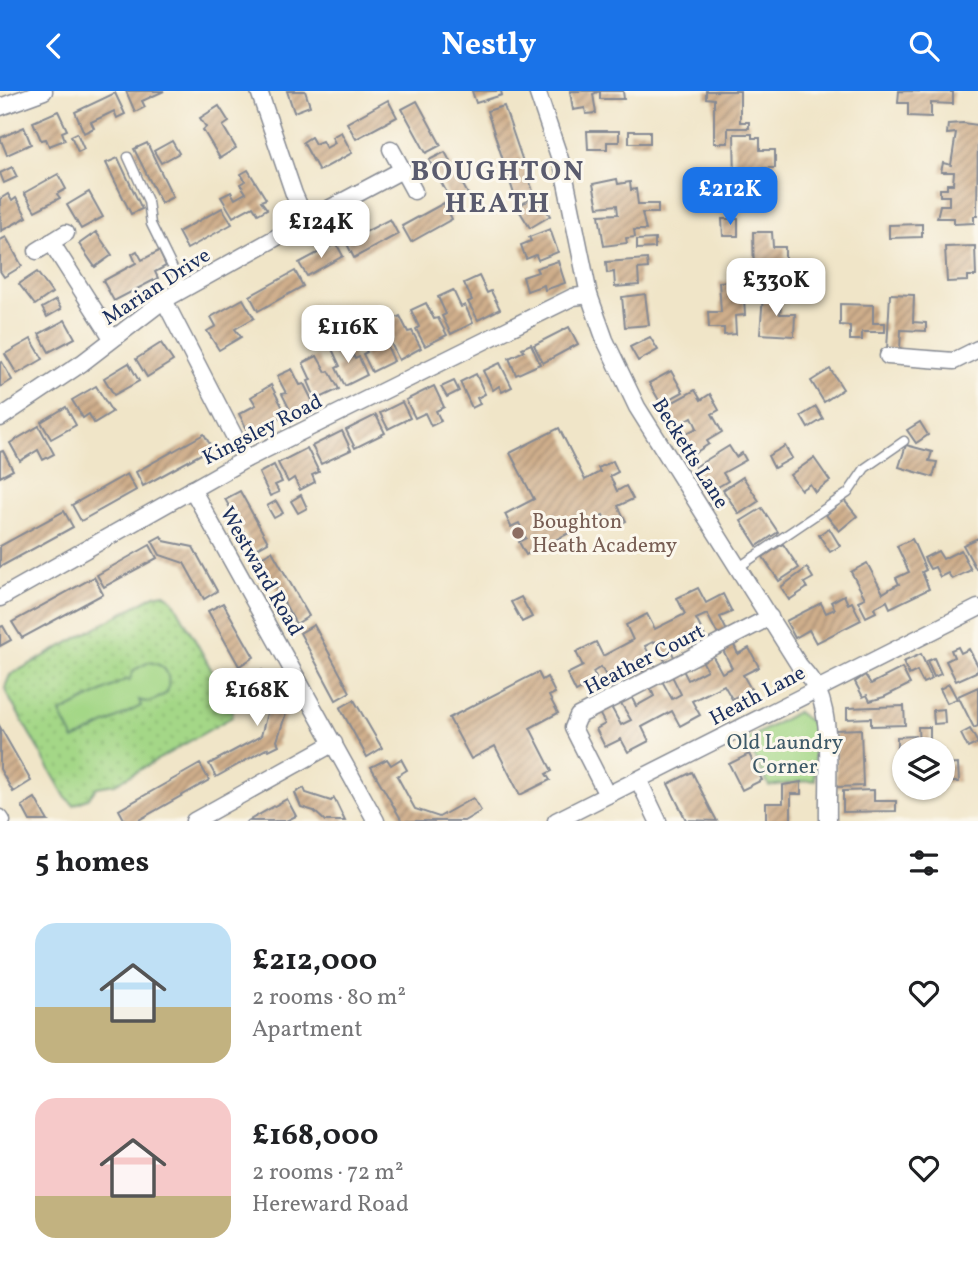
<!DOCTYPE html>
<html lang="en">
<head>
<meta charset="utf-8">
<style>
	:root { --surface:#fff; --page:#f6f6f6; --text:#202124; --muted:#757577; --accent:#1a73e8 }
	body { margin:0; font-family:Vollkorn,serif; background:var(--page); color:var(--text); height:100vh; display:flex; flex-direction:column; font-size:26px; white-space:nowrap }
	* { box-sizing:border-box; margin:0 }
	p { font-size:23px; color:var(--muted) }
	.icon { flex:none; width:38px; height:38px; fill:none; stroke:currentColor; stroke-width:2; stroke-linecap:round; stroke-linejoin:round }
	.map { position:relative; height:730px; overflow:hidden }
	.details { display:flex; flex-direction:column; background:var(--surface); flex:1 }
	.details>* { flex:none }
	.fabs { position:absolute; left:892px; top:646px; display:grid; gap:14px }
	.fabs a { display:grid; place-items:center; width:63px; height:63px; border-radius:50%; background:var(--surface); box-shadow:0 2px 5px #0004; font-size:35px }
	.price { position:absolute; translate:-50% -60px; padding:0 16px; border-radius:14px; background:#fff; color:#222; font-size:23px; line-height:46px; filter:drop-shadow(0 2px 4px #0008) }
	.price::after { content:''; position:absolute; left:50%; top:42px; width:21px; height:16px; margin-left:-10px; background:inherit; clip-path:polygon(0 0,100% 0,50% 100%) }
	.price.on { background:var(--accent); color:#fff }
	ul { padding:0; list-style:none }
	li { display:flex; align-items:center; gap:21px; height:175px; padding:0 35px }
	li span { display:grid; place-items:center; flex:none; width:196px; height:140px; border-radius:21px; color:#555 }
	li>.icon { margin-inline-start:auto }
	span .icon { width:84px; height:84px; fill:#fffc; stroke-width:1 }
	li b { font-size:30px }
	h2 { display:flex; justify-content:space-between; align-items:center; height:84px; padding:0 35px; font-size:30px }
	header { display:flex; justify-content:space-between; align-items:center; height:91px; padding:0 35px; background:var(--accent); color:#fff; font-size:32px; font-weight:700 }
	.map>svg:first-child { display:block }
	.grass { fill:url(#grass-dots); stroke:#608372; stroke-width:2 }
	.park { fill:#a4d787; stroke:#608372; stroke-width:2 }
	.building { fill:url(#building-hatch) }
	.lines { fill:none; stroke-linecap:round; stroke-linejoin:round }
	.service-casing { stroke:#868a93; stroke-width:11 }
	.minor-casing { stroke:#868a93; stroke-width:19 }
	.service { stroke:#fff; stroke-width:8 }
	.minor { stroke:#fff; stroke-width:16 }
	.education-dot { fill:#8d6e63; stroke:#fbf7ec; stroke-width:2.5 }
	.labels { text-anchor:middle; stroke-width:6; stroke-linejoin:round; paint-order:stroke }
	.street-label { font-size:21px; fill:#1b2f5e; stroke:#fbf7ec }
	.education-label { font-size:21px; fill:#785e54; stroke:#fbf7ec; text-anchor:start }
	.park-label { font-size:21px; fill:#3d5968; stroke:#fbf7ec }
	.district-label { font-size:28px; font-weight:bold; letter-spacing:2px; fill:#5a5b6e; stroke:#fbf7ec }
</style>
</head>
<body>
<header><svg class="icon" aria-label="back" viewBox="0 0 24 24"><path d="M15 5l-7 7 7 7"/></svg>Nestly<svg class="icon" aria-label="search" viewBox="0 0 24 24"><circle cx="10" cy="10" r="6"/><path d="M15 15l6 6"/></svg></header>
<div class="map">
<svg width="978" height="730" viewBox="0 0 978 730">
	<defs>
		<pattern id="grass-dots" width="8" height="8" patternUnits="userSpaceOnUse" patternTransform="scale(1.75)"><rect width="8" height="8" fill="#a4d787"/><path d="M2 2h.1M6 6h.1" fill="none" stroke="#8db977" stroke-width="1.8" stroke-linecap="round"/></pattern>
		<pattern id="building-hatch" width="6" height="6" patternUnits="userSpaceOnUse" patternTransform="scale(1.75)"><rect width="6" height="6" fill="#cfae8b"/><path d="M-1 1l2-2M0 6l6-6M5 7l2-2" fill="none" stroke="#a78e75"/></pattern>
	</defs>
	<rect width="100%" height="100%" fill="#fbf7ec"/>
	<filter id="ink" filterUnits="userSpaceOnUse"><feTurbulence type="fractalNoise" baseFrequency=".0143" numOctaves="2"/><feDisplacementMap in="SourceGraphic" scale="14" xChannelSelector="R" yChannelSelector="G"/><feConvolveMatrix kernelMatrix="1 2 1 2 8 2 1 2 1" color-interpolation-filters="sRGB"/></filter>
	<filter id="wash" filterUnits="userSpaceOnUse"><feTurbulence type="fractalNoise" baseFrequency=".00686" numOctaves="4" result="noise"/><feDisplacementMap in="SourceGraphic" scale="28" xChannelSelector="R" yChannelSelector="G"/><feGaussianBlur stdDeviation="1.57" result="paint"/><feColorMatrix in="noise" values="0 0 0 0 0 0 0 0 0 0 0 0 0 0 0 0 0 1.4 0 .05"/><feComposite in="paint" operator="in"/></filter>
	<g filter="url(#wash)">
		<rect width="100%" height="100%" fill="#f0e5c8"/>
		<polygon class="grass" points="163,502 173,509 233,618 232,626 115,693 97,696 89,707 74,714 66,707 7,603 5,596 10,584 155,504"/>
		<g class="park">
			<path d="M149,571C168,574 171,585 167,602C156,608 150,614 139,609L141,615L74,649L60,622L127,588L129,590L134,579Z"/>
			<polygon points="797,621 814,634 815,689 769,695 746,649"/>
		</g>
		<g id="blocks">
			<g class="building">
				<polygon points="126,0 164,0 142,10 145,16 135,21"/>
				<polygon points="287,0 305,0 310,15 294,21"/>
				<polygon points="472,0 501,0 502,4 476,12"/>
				<polygon points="570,0 600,0 593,3 596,22 586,23 585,17 573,19"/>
				<polygon points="600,0 623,0 624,8 600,8"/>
				<polygon points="706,0 740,0 740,31 749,31 749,37 728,37 728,52 714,52 714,8 706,7"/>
				<polygon points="899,0 953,1 953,13 931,12 931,26 908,25 908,12 898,12"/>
				<polygon points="115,2 125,23 117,27 114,20 102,26 91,31 94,37 84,42 75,21"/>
				<polygon points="388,9 397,26 356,48 347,32"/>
				<polygon points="417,10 441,54 426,62 402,18"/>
				<polygon points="219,15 229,31 223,35 236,57 220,67 203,39 206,36 200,27"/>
				<polygon points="504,15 533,100 515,106 487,20"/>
				<polygon points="58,20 67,39 62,41 65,49 49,55 46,48 41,49 33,31"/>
				<polygon points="963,32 978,34 977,125 974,125 974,132 954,133 954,127 937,127 940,114 949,114 949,105 940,105 940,98 947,98 947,93 953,93 954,81 941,81 943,72 951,74 956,42 947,43 948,33"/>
				<polygon points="24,36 31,53 7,64 0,47"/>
				<polygon points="587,40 619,40 619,51 607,51 607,58 588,58"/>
				<rect x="629" y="40" width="21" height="12"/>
				<polygon points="341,41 352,62 319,80 303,51 311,46 315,53 322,50 326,57 335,52 332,46"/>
				<polygon points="77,42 84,58 78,61 71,45"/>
				<polygon points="734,43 752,43 752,47 760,47 760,59 775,59 775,77 753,77 753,89 735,89"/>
				<polygon points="172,50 179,62 161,72 154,60"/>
				<polygon points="147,52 173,106 161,112 134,58"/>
				<polygon points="445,61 468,103 452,111 429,69"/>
				<polygon points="118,67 142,118 131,123 106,72"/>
				<polygon points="12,76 17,86 4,92 0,82"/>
				<polygon points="248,79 266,108 261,110 267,118 258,123 253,115 233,126 221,106 231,101 235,108 246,102 240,93 245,90 241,83"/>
				<polygon points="58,83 66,98 57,103 60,107 35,120 24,102"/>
				<polygon points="617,88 618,93 630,91 631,99 636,98 638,113 658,113 658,122 642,122 646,139 634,139 635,146 626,147 627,152 604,155 599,124 618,123 617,114 598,116 593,93"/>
				<polygon points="89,101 103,126 81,138 67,114"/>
				<polygon points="8,103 12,110 16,107 27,126 1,140 0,108"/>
				<polygon points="537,104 550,125 530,137 517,116"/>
				<polygon points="444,112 452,128 411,151 402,135"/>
				<polygon points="222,117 232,133 187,158 178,141"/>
				<polygon points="390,128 398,143 354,167 346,151"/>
				<polygon points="722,128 738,128 738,145 723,145"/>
				<polygon points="922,133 922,146 889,147 889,134"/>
				<polygon points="550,138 558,161 538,169 536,164 526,168 521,154 531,150 529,146"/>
				<polygon points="96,141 112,164 95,176 79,153"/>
				<polygon points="753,141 772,141 773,156 785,156 785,173 777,173 778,185 754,185"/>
				<polygon points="6,146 22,175 4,186 0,180 0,149"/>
				<polygon points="655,148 655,157 637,158 637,149"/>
				<polygon points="336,152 343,165 307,185 299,172"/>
				<polygon points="975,155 976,185 968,185 968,190 947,191 945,156"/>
				<polygon points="137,160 142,169 159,160 166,175 155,181 158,187 114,210 103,190 136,172 132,163"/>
				<polygon points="647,168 648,177 638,178 639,194 615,196 614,181 607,182 606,171"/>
				<polygon points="558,170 565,192 545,199 544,194 527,200 523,186 538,181 536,177"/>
				<polygon points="295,180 303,195 258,220 250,205"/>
				<polygon points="37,181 52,202 35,214 19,193"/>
				<polygon points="479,185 487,202 491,200 500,218 478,229 468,211 472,209 464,192"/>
				<polygon points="781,187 796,189 794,202 779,200"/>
				<polygon points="743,189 745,224 735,225 736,243 724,244 724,237 709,237 708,221 721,221 719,191"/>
				<polygon points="453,199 461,216 465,214 473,232 451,243 442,225 446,223 438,206"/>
				<polygon points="645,203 649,234 625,236 622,206"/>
				<polygon points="890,203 914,204 913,231 926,232 926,240 901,239 900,259 887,259"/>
				<polygon points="763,205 782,206 780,223 795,223 794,245 760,243"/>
				<polygon points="243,208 254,227 235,238 241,246 219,259 207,240 216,235 211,226"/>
				<polygon points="56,209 61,218 47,226 42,217"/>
				<polygon points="426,212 434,228 438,227 447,244 425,255 416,238 419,236 411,219"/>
				<polygon points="840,213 873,214 873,232 885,232 885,241 862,241 862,249 850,249 850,235 840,234"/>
				<polygon points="400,225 408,241 412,240 421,257 399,269 390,250 393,249 385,232"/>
				<polygon points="65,229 75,247 49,261 39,243"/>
				<polygon points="569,236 578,253 543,272 534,254"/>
				<polygon points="373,237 382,254 386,252 394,270 372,281 363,263 367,261 358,245"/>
				<polygon points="650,246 658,259 638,270 630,256"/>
				<polygon points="31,248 43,268 17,283 5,263"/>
				<polygon points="346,251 355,268 359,266 367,284 345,295 336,277 340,275 332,258"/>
				<polygon points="161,252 173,270 147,286 136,268"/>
				<polygon points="531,253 540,273 516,284 509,267 524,260 522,257"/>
				<polygon points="317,265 326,281 329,280 339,298 316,309 308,290 311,289 303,272"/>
				<polygon points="2,271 12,289 0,296 0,272"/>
				<polygon points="129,272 139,290 114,304 104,287"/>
				<polygon points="500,272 512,296 502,301 499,295 493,299 483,280"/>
				<polygon points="292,278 300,294 304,293 313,311 291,321 282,303 286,302 277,285"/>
				<polygon points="830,278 843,298 824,311 811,290"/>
				<polygon points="671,280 683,301 661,313 649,292"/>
				<polygon points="476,283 485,303 477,307 480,313 472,317 460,291"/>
				<polygon points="454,290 459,300 447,306 441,296"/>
				<polygon points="271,294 286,323 249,342 239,323 256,314 251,306"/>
				<polygon points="96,295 112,321 94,332 89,323 83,327 72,309"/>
				<polygon points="434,295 444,316 436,320 441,330 431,335 425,322 415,327 406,309"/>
				<polygon points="695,299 701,309 710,303 719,319 712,323 722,341 707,350 709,353 690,365 679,346 697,337 692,326 675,336 664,316"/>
				<polygon points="402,311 410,327 388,338 380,322"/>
				<polygon points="66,316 76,334 51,348 41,331"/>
				<polygon points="816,316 823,328 808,337 801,325"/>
				<polygon points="376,324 385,342 355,357 346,339"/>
				<polygon points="920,331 928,344 916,352 907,339"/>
				<polygon points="39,335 54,363 43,369 38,359 20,370 10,352"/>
				<polygon points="559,337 585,389 600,381 598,377 613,370 618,381 610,385 617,400 626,395 633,408 618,415 626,430 610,438 603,424 587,433 583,424 569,432 573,440 526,464 519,451 526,447 519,432 511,436 505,423 534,408 510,362"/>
				<polygon points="342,340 351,359 321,373 312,355"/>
				<polygon points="204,343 212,357 143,395 136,381"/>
				<polygon points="906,354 932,361 929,370 937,371 933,386 899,376"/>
				<polygon points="729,355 736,366 742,362 746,369 723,382 728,390 716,397 713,392 706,396 695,376"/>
				<polygon points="785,355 792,367 774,377 768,365"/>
				<polygon points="307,357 319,381 312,384 315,391 300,399 294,387 288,391 278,372"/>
				<polygon points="3,360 13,379 0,386 0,361"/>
				<polygon points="814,367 830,390 815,401 810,393 801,399 790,384"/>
				<polygon points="274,374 282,391 275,394 279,401 270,405 259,382"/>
				<polygon points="127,383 136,399 81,430 72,414"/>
				<polygon points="743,386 759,410 739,423 723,399"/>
				<polygon points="240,400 268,451 254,459 225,408"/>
				<polygon points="301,404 307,417 298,422 291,410"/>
				<polygon points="844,409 857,425 839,440 826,424"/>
				<polygon points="276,410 283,422 274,427 267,415"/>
				<polygon points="762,417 778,441 757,455 741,430"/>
				<polygon points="64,420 73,436 0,476 0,455"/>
				<polygon points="829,437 840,455 830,461 819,444"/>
				<polygon points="161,445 164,450 193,456 217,500 204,508 184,472 160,464 152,450"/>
				<polygon points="978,447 978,477 976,478 963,454"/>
				<polygon points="912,448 926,479 922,481 929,498 890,517 887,510 874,517 876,521 866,526 858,510 865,507 851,481 867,472 883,502 893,496 899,493 896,487 909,481 897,455"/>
				<polygon points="783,453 799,477 779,490 763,466"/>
				<polygon points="150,454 157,467 104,496 97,484"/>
				<polygon points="961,459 971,479 952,488 948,482 940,486 935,476 930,478 924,467 938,460 943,468"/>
				<polygon points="272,460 309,525 296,533 259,467"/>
				<polygon points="807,477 813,487 804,492 807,497 789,509 781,496"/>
				<polygon points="94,486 103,503 22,547 12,531"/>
				<polygon points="698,497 706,512 723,503 732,521 720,526 727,540 718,544 707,523 696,528 707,549 694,556 687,544 668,553 675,568 666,572 655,550 645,555 656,576 644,582 637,569 619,578 626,591 613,597 601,576 593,581 603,601 591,607 585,596 576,601 567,583 583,575 576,561 596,551 603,565 633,549 626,534 647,523 655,538 685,523 677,507"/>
				<polygon points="844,504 848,513 852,511 861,529 816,552 809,539 795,547 786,530 821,512 826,522 835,518 831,511"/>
				<polygon points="521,506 532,526 522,531 511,511"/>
				<polygon points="223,512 254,566 239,575 208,520"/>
				<polygon points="314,534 350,601 336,609 300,542"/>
				<polygon points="3,535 11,549 0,555 0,536"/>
				<polygon points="733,552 738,563 749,557 759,576 743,584 751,598 732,608 724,594 692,610 700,624 680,635 672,620 642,636 649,650 628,661 621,648 605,656 596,638 605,633 598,620 610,614 621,634 631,629 619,609 630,603 636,615 654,605 649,594 661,588 672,608 681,603 671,583 682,577 688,589 707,579 701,567 711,562 722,582 732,577 722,557"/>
				<polygon points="958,556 961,562 969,558 978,575 978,580 956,590 946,570 954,566 951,559"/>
				<polygon points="921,563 932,588 923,592 917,580 909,584 903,571"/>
				<polygon points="934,567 941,583 934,586 927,570"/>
				<polygon points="902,577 910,593 884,606 870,610 867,604 863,606 855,591 865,584 871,593"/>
				<polygon points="262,579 286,622 277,650 279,654 269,659 268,657 216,686 209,673 261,645 267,622 248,587"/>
				<polygon points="538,581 542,589 547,586 555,602 549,605 558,622 530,637 552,680 546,683 550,689 520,704 495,655 471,668 449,627"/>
				<polygon points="949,593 957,608 947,612 940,598"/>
				<polygon points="978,596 978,635 974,637 958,605"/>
				<polygon points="354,609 382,657 367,666 340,617"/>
				<polygon points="904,615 905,634 871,635 871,627 847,628 847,617"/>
				<polygon points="944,618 945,632 934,633 933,619"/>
				<polygon points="0,636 31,690 13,701 0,678"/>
				<polygon points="918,636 930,636 930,658 919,658"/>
				<polygon points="861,638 863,695 836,696 835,639"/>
				<polygon points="970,638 978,652 968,657 961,643"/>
				<polygon points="915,645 915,658 897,659 897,646"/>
				<polygon points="749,663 762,689 742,699 729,673"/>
				<polygon points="387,668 391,674 401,668 407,679 397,685 415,718 439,726 473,707 481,720 464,730 402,730 371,676"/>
				<polygon points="200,673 209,689 137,730 125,730 119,719"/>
				<polygon points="958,673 959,691 943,691 943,674"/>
				<polygon points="692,681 710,717 717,730 686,729 668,693"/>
				<polygon points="801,691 801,703 791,703 791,730 766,730 766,712 783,712 783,694"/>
				<polygon points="304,697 306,702 331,710 334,707 345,730 325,730 314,720 301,716 295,702"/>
				<polygon points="874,699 874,710 896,710 896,720 843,721 843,700"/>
				<polygon points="35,707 45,725 48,730 30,730 22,715"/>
				<polygon points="287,708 296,725 286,730 248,730"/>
			</g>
		</g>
	</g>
	<g filter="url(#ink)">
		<use href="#blocks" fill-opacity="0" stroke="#868a93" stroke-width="2"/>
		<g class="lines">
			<defs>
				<g id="service">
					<polyline points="128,66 148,110 151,133 183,198"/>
					<polyline points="739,476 848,402 865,377 904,350"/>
				</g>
				<g id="minor">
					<path d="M537,0L563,77L589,204L605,249L637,316L799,574C806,582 814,591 818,600C833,634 827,692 828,730"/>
					<polyline points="0,16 44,0"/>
					<polyline points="391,58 414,100"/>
					<polyline points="306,130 402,79"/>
					<polyline points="51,151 112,247"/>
					<polyline points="37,160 66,142"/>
					<polyline points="164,209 246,368"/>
					<polyline points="888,265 954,270 978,258"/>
					<polyline points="0,327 82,272 164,209 306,130 294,103 259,0"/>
					<polyline points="192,398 376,730"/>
					<polyline points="0,507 246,368 573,206 589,204"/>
					<polyline points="639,690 658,730"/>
					<polyline points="607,704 573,637 578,625 770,526"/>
					<polyline points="0,727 2,730"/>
					<polyline points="194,730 334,652"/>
					<polyline points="556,730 978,517"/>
				</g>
			</defs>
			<use href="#service" class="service-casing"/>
			<use href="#minor" class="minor-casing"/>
			<use href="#service" class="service"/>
			<use href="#minor" class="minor"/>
		</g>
	</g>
	<circle class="education-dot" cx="518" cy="442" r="7"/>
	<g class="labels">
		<g class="street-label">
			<text transform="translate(156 195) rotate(-33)" y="7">Marian Drive</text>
			<text transform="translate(262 338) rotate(-27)" y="7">Kingsley Road</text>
			<text transform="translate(691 362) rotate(58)" y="7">Becketts Lane</text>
			<text transform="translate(262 480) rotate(60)" y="7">Westward Road</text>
			<text transform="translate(644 568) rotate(-27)" y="7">Heather Court</text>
			<text transform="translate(757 604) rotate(-28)" y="7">Heath Lane</text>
		</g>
		<g class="education-label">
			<text x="532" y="437">Boughton<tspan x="532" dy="24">Heath Academy</tspan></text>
		</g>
		<g class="park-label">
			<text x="785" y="658">Old Laundry<tspan x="785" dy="24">Corner</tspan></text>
		</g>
		<g class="district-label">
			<text x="498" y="89">BOUGHTON<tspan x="498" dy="32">HEATH</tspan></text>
		</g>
	</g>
</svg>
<div class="fabs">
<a><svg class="icon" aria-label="layers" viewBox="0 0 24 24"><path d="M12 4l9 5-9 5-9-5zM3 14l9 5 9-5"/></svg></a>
</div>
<b class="price on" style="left:730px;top:136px">£212K</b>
<b class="price" style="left:321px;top:169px">£124K</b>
<b class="price" style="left:776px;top:227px">£330K</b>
<b class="price" style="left:348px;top:274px">£116K</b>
<b class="price" style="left:257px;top:637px">£168K</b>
</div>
<section class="details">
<h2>5 homes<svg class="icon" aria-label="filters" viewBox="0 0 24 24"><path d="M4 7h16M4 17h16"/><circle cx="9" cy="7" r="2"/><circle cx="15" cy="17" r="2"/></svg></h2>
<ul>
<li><span style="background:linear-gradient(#bfe0f5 60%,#c2b280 0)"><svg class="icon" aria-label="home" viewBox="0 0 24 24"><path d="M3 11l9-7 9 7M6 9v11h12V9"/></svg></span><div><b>£212,000</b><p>2 rooms · 80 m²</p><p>Apartment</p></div><svg class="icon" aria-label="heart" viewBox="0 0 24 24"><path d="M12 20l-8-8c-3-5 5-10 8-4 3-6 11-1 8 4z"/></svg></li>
<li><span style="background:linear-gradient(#f6c9c9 70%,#c2b280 0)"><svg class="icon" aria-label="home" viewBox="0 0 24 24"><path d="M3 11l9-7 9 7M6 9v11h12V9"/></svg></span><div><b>£168,000</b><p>2 rooms · 72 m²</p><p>Hereward Road</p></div><svg class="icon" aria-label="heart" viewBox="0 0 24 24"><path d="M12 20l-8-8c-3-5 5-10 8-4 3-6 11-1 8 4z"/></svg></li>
</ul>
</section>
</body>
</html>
